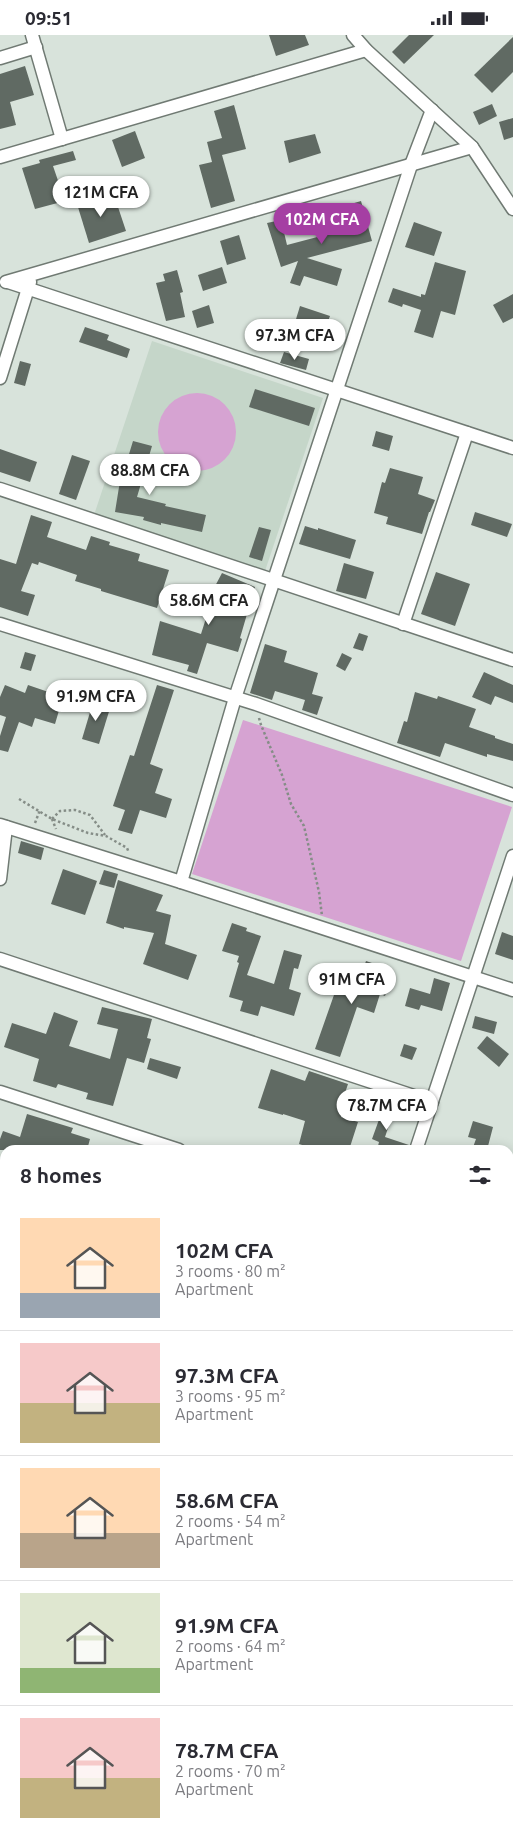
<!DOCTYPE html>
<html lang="en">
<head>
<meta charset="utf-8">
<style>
	:root { --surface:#fff; --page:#f2f2f3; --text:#2b2b33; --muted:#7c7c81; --line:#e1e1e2; --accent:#a53fa3 }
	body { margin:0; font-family:Ubuntu,sans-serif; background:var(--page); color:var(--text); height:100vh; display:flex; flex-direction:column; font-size:19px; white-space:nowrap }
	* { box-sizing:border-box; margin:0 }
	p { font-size:16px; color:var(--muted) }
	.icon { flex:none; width:28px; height:28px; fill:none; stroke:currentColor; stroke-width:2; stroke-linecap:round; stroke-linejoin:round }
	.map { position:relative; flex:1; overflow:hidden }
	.drawer { position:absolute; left:0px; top:1110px; width:514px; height:695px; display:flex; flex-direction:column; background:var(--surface); border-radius:15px 15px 0 0; box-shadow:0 2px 12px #0003 }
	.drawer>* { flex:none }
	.price { position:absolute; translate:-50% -42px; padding:0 11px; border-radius:18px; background:#fff; color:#222; font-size:16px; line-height:32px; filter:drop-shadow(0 1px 2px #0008) }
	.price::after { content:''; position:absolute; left:50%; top:30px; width:15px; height:11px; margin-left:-8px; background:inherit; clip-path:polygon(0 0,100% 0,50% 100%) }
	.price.on { background:var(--accent); color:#fff }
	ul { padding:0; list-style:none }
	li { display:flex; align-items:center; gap:15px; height:125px; padding:0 20px }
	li+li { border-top:1px solid var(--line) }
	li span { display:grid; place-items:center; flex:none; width:140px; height:100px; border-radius:0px; color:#555 }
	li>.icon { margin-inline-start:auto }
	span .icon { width:60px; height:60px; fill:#fffc; stroke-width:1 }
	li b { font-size:21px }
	h2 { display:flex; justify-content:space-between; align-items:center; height:60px; padding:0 20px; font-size:21px }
	.status { display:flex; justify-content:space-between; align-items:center; height:35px; padding:0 25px; background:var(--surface); direction:ltr }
	.status svg { height:14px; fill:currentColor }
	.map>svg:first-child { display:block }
	.built { fill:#c5d6c9 }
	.green { fill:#d6a3d2 }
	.building { fill:#606a63 }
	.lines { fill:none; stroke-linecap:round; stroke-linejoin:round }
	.minor-casing { stroke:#707a73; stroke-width:15 }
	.major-casing { stroke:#707a73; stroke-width:19 }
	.path { stroke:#858d87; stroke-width:2.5; stroke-dasharray:2.5 2.5; stroke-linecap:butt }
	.minor { stroke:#fff; stroke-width:12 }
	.major { stroke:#fff; stroke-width:16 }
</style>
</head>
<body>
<div class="status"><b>09:51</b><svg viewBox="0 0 49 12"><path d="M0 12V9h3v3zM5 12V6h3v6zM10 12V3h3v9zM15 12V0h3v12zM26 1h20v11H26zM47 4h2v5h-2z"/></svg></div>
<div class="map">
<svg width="513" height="1805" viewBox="0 0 513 1805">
	<rect width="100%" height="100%" fill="#d8e3db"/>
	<polygon class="built" points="152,306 323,363 265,536 94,480"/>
	<g class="green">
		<circle cx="197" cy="397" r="39"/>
		<polygon points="243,685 512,772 461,926 192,839"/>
	</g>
	<g class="building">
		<polygon points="269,0 305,0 309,10 276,21"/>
		<polygon points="409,0 434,0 404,29 392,17"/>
		<polygon points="513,2 513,37 492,58 474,40"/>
		<polygon points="25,31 34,60 10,67 16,90 0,94 0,39"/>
		<polygon points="492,69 497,81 479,90 473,77"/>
		<polygon points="234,70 246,114 222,120 235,166 211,173 199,130 212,127 207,107 222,103 214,76"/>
		<polygon points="513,83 513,102 504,105 499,87"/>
		<polygon points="135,96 145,123 122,132 112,105"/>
		<polygon points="315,99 321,118 289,128 284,106"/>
		<polygon points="73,116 76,125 53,131 65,166 35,174 22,133 40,128 39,125"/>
		<polygon points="113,157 126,196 89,208 77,169"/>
		<polygon points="361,166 372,206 307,223 342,234 337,251 304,241 300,251 290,248 298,226 281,232 267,188 281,185 287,210 340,196 334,174"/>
		<polygon points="414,187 442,197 434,221 405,212"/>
		<polygon points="239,200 246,224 227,230 220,206"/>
		<polygon points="435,227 466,236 455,280 441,276 433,303 414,297 421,275 403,269 402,272 388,267 393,253 421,262 421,259 425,260"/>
		<polygon points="222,232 227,248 203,256 198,240"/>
		<polygon points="177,235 183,257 180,258 185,282 166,286 156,248 165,246 163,239"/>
		<polygon points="513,259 513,283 503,288 493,270"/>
		<polygon points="209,270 214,288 197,293 192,276"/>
		<polygon points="300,271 330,281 322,303 293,294"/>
		<polygon points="85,292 109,300 107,305 130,314 127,323 79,307"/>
		<polygon points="284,317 309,324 306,335 280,328"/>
		<polygon points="20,326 31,329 25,351 14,348"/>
		<polygon points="255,354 315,373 309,391 249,372"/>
		<polygon points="376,396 393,401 389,416 372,411"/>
		<polygon points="133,406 152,411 137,462 166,469 165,471 206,480 202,497 161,488 161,490 143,485 144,482 115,477 119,452"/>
		<polygon points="0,414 37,427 30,447 0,437"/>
		<polygon points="72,420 90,426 76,465 59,459"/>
		<polygon points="390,433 423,442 418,459 435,465 430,477 429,477 422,499 386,489 388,482 374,478 382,447 385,448"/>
		<polygon points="475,477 512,489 507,502 471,490"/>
		<polygon points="31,480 52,487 47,502 86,515 91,501 110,507 109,510 140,519 138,526 169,535 157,573 101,556 101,554 75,546 77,540 39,527 38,530 32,528 21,556 35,560 28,581 0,572 0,524 16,529"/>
		<polygon points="305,491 318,495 318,493 356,505 350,524 299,509"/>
		<polygon points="259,492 271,495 262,526 249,522"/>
		<polygon points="344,528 374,537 366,564 336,556"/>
		<polygon points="436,537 470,549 455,591 421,579"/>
		<polygon points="222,538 255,552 240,603 242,604 238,617 207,608 197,639 187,636 189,630 152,620 160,586 201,599 215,555 213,555"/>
		<polygon points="359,598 368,601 363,616 353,613"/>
		<polygon points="265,609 287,616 284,627 318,638 312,659 323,662 317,680 302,675 305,665 275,656 272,665 250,658"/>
		<polygon points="25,617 36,620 31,636 20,633"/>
		<polygon points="342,618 352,623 345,636 336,631"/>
		<polygon points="484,637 513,650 513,668 495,661 491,670 472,662"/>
		<polygon points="5,650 25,658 28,650 63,662 55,689 35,683 32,692 19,687 8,717 0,715 0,701 6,682 0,680 0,662"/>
		<polygon points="157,650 174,655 150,729 163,734 155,758 172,764 166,783 140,775 132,799 118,795 125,775 113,771 130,720 134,721"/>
		<polygon points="415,657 437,664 438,661 476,674 469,692 495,701 495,703 513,709 513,726 487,719 487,722 445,708 440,722 397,708 404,686 407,687"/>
		<polygon points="94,664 111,670 99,709 82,704"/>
		<polygon points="21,806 44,813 41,825 18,818"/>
		<polygon points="63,834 97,846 85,880 51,869"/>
		<polygon points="104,835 118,839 114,853 99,849"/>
		<polygon points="118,845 163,860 156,876 171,880 165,909 197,920 188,945 143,929 154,898 124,892 124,894 106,888"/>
		<polygon points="232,888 247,893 246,896 261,901 247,940 274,949 284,915 302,920 298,934 294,933 289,954 301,958 294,981 261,971 258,981 240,976 243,966 229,962 239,928 237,927 239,921 222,916"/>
		<polygon points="502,897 513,901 513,925 495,919"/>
		<polygon points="366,926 393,935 385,961 380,959 374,978 357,972 340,1022 315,1014 341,940 359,946"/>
		<polygon points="434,943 450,948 442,976 421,970 419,975 405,971 410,953 430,959"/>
		<polygon points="102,972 152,984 147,1003 151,1004 144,1028 127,1023 113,1071 86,1064 88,1058 58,1049 56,1053 33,1046 39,1024 4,1012 12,988 46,999 54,977 78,986 69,1011 110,1024 118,994 97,989"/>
		<polygon points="475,981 497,987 494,999 472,993"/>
		<polygon points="487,1001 509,1019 499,1032 477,1013"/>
		<polygon points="404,1009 417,1013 412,1025 400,1021"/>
		<polygon points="150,1023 181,1032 177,1044 147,1034"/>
		<polygon points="271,1034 305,1046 309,1036 348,1049 344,1061 348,1062 341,1082 358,1087 349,1115 318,1115 299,1109 305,1086 283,1079 283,1080 258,1073"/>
		<polygon points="385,1068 395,1072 385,1102 409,1110 408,1115 390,1115 378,1111 379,1107 372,1104"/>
		<polygon points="27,1079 73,1093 71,1098 90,1104 87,1115 0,1115 0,1104 3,1096 20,1102"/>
		<polygon points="473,1086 493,1092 487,1115 472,1115 476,1104 468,1102"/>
	</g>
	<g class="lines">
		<defs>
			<g id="minor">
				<polyline points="32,0 62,104"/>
				<polyline points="353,0 366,15 472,112 513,174"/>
				<polyline points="0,23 36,12"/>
				<polyline points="0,122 366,15"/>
				<polyline points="6,247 472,112"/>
				<polyline points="8,247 513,413"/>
				<polyline points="0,343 30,247"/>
				<polyline points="0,454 513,625"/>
				<polyline points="0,589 256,669 513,760"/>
				<polyline points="403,589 467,398"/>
				<polyline points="0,790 181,847 513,955"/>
				<polyline points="0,844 6,792"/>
				<polyline points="181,847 235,663 411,130 432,75"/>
				<polyline points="0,924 432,1067"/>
				<polyline points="0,1057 179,1115"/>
				<polyline points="416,1115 513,821"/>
				<polyline points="0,1183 5,1184"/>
				<polyline points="0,1310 5,1312"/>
				<polyline points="0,1459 5,1460"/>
				<polyline points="0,1606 5,1608"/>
				<polyline points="509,1627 513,1629"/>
				<polyline points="0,1740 5,1742"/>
				<polyline points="179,1800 189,1803"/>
				<polyline points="509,1805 513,1791"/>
			</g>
			<g id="major">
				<polyline points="509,1289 513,1276"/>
				<polyline points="509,1387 513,1374"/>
				<polyline points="334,1805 336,1800"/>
				<polyline points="370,1805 372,1800"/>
			</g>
		</defs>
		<use href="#minor" class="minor-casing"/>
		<use href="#major" class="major-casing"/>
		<g class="path">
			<polyline points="259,683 261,690 282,740 291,769 304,791 319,857 322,881"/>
			<polyline points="19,764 52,784 88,798 106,801 127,813 129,818"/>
			<polyline points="52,784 60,776 75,775 90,780 105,800"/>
			<polyline points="52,784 56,794"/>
			<polyline points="35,788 40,775"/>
		</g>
		<use href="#minor" class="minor"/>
		<use href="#major" class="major"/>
	</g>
</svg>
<b class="price" style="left:101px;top:183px">121M CFA</b>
<b class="price on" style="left:322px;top:210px">102M CFA</b>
<b class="price" style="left:295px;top:326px">97.3M CFA</b>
<b class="price" style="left:150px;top:461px">88.8M CFA</b>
<b class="price" style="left:209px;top:591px">58.6M CFA</b>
<b class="price" style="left:96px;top:687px">91.9M CFA</b>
<b class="price" style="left:352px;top:970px">91M CFA</b>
<b class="price" style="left:387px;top:1096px">78.7M CFA</b>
<section class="drawer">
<h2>8 homes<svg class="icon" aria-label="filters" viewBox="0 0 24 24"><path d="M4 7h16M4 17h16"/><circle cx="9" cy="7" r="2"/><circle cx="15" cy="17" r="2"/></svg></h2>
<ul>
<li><span style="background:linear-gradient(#ffd9b3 75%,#9aa5b1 0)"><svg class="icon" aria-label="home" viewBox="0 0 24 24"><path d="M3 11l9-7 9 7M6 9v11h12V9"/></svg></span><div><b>102M CFA</b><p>3 rooms · 80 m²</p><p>Apartment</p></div></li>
<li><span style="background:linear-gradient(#f6c9c9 60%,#c2b280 0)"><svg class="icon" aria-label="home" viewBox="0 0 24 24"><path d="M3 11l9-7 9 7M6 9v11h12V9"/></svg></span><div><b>97.3M CFA</b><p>3 rooms · 95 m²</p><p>Apartment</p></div></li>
<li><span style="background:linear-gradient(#ffd9b3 65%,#b9a48a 0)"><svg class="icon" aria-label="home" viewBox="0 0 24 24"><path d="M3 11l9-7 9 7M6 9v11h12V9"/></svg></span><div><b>58.6M CFA</b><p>2 rooms · 54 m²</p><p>Apartment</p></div></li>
<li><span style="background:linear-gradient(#dfe7d0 75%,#8fb573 0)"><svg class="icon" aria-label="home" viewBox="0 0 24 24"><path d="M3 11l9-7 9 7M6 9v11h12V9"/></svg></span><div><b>91.9M CFA</b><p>2 rooms · 64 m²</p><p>Apartment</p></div></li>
<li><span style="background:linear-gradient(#f6c9c9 60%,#c2b280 0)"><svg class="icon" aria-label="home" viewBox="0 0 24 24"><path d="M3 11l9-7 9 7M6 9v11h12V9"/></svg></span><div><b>78.7M CFA</b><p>2 rooms · 70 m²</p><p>Apartment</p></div></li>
</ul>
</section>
</div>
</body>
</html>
